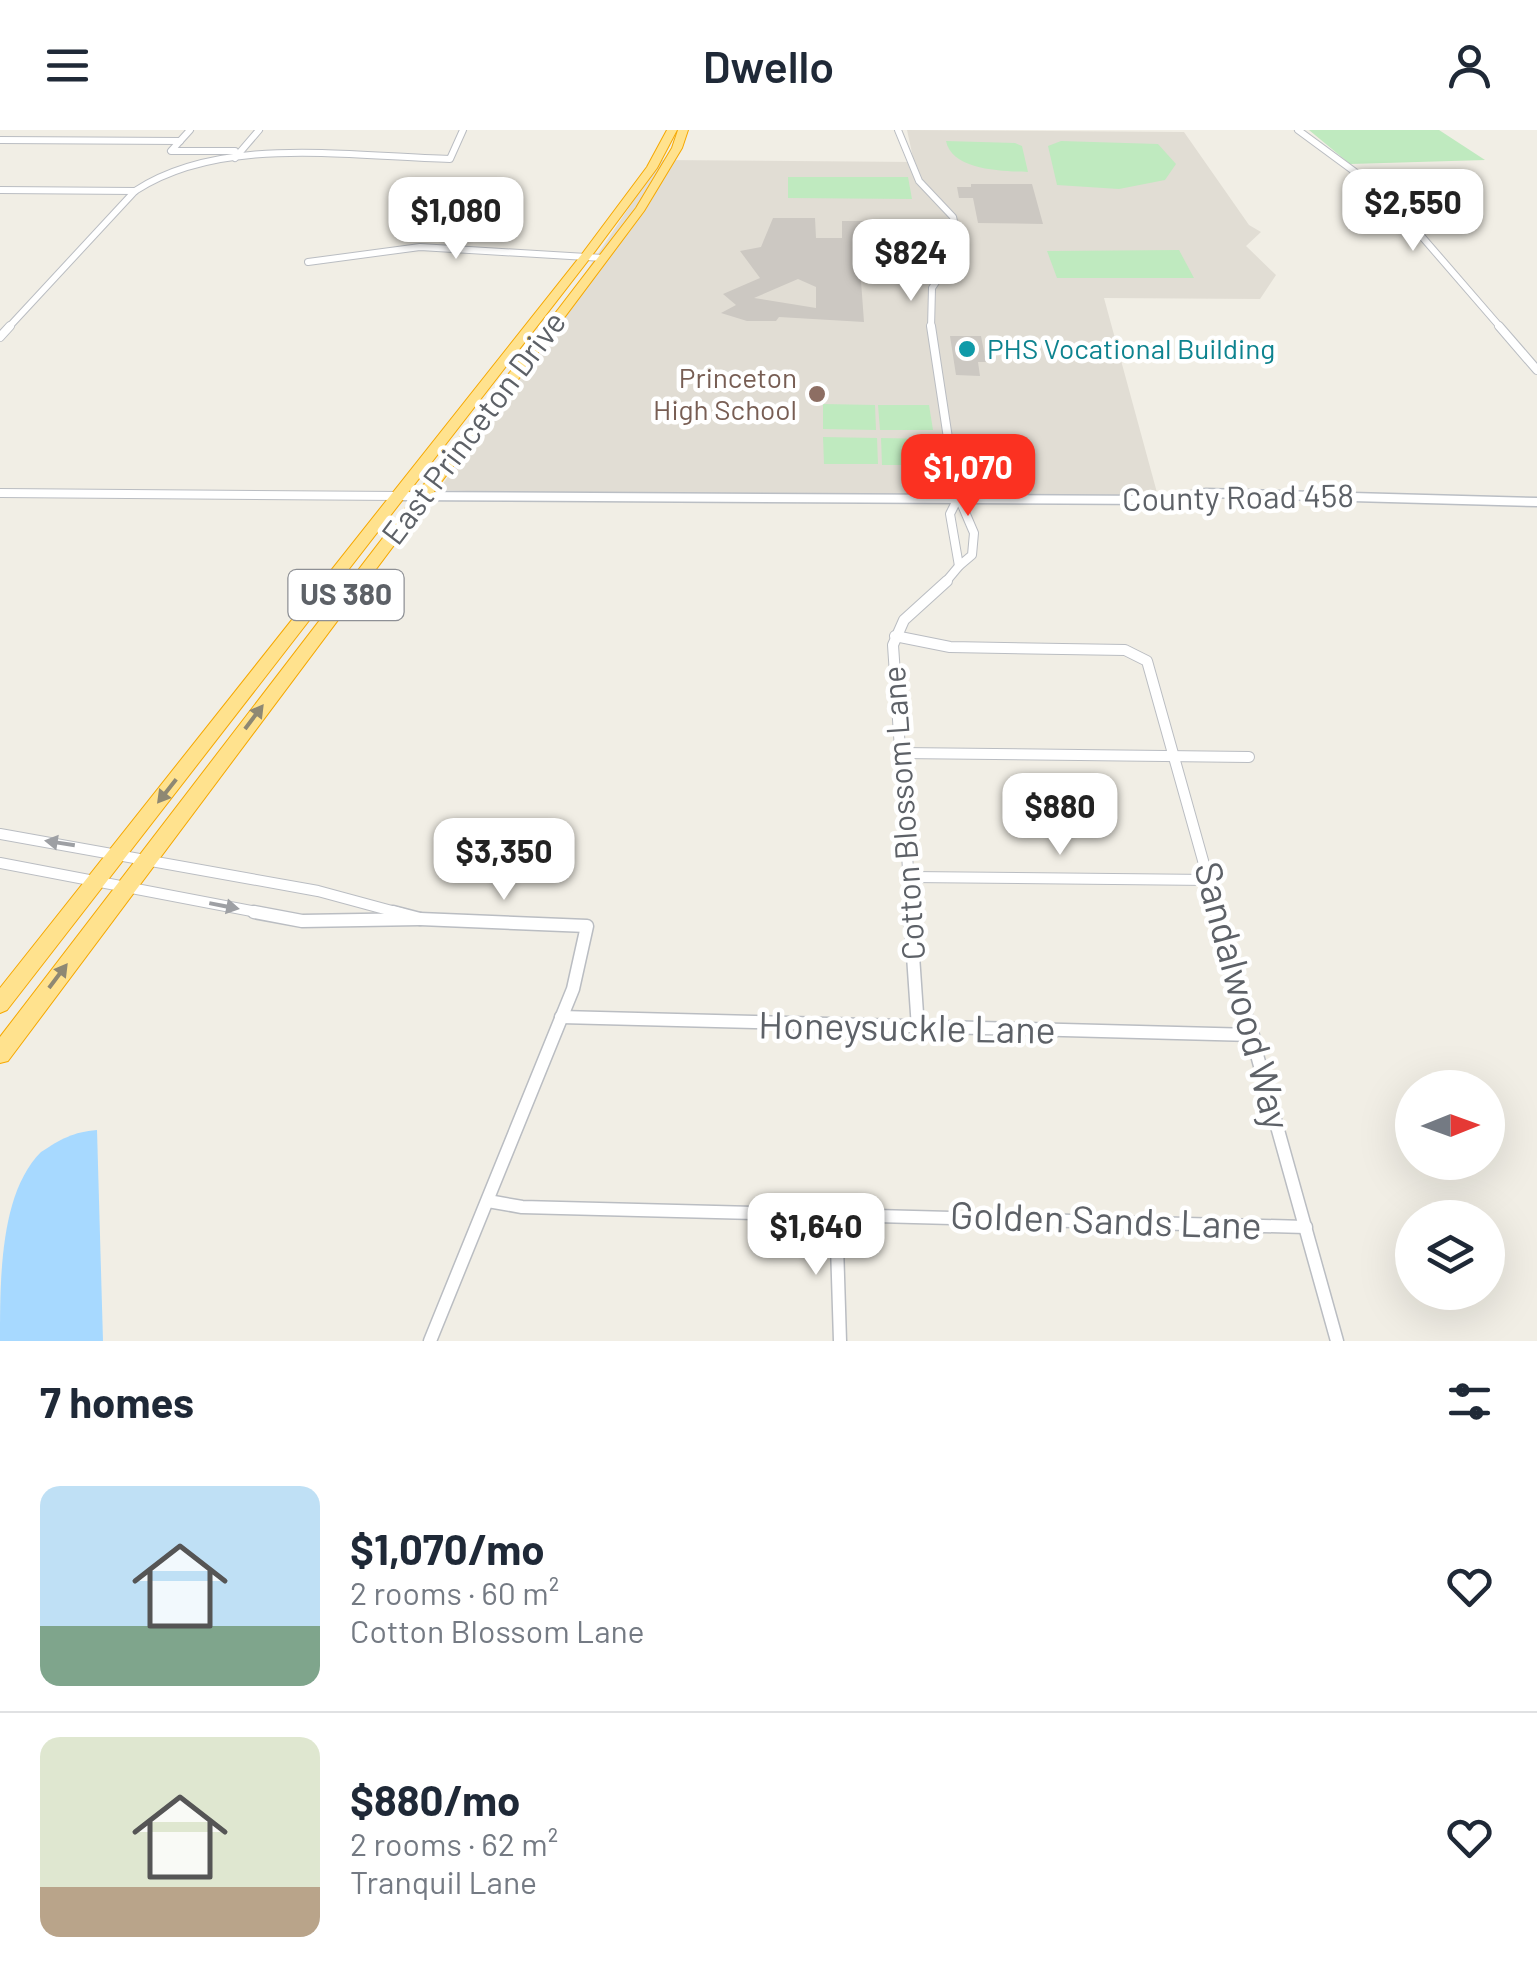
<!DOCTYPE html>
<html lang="en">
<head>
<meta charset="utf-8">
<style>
	:root { --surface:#fff; --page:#f6f6f7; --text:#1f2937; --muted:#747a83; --line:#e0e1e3; --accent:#fb3121 }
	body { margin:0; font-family:Barlow,sans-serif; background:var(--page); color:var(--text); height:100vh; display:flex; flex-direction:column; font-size:38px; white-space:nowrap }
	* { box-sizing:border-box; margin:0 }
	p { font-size:32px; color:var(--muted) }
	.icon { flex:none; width:55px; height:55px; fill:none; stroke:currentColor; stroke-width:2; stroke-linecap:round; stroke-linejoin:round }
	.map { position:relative; height:1211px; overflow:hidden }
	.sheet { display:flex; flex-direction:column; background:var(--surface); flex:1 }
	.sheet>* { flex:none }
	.needle { width:65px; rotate:89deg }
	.fabs { position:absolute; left:1395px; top:940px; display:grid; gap:20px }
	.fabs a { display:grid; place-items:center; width:110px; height:110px; border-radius:50%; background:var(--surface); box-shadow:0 10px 40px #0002; font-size:50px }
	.price { position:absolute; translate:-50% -85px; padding:0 22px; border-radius:20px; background:#fff; color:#222; font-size:32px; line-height:65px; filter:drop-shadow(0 2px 5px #0008) }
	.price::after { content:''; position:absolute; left:50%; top:60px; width:30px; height:22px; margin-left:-15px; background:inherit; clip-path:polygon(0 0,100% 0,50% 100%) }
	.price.on { background:var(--accent); color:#fff }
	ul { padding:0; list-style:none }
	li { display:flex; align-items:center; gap:30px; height:250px; padding:0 40px }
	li+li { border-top:2px solid var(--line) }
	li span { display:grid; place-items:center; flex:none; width:280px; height:200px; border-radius:20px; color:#555 }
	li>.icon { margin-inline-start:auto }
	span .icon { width:120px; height:120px; fill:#fffc; stroke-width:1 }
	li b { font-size:42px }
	h2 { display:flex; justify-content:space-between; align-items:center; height:120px; padding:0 40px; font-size:42px }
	header { display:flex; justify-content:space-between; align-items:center; height:130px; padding:0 40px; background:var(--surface); font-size:45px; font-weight:600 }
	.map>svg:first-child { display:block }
	.education { fill:#e1ddd4 }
	.green { fill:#bfeabf }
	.water { fill:#a7d9ff }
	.building { fill:#ccc8c2; fill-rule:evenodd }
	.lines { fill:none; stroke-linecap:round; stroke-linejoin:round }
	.street-far3-casing { stroke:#babdc2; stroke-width:8 }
	.street-far2-casing { stroke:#babdc2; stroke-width:10 }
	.street-far1-casing { stroke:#babdc2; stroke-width:12 }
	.street-casing { stroke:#babdc2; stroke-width:15 }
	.secondary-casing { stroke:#babec4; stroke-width:3 }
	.highway-casing { stroke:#f6a800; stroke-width:2 }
	.street-far3 { stroke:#fff; stroke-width:6 }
	.street-far2 { stroke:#fff; stroke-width:8 }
	.street-far1 { stroke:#fff; stroke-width:10 }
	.street { stroke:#fff; stroke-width:12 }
	.secondary { fill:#fff; fill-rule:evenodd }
	.highway { fill:#ffe28e; fill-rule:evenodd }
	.oneway { fill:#8e8873 }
	.oneway2 { fill:#9ea0a4 }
	.culture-dot { fill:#0f9aa8; stroke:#fff; stroke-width:4 }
	.education-dot { fill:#8d6e63; stroke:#fff; stroke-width:4 }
	.labels { text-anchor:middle; stroke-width:9; stroke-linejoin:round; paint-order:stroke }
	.far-culture-label { font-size:28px; fill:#0d838f; stroke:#fff; text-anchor:start }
	.far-education-label { font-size:28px; fill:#785e54; stroke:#fff; text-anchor:end }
	.shield { fill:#fff; stroke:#8e9095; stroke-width:2.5 }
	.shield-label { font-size:30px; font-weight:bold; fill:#5d6167 }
	.street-label { font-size:32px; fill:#5d6167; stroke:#fff }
	.near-street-label { font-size:38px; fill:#5d6167; stroke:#fff }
</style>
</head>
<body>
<header><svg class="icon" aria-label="menu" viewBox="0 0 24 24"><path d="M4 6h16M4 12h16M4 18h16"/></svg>Dwello<svg class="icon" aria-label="person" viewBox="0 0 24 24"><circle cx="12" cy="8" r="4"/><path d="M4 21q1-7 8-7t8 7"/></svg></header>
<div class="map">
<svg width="1537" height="1211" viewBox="0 0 1537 1211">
	<rect width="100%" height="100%" fill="#f1eee5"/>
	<polygon class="education" points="907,0 1184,2 1249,95 1261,102 1246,116 1276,145 1260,169 1104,168 1159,370 667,368 439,360 661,30 914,32"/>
	<g class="green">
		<polygon points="1309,0 1439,0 1485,30 1350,34"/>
		<path d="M946,11L1015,13L1022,16L1028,42C1004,41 952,41 946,11Z"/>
		<polygon points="1061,11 1158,14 1176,34 1165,50 1119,59 1057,55 1048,16"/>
		<polygon points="788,47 908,47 912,69 788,68"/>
		<polygon points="1179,120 1194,148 1057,148 1047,121"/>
		<polygon points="823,274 875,275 876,300 823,299"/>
		<polygon points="878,275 929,275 933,300 880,300"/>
		<polygon points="823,307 877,308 878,334 824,334"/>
		<polygon points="881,308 934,309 937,335 882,335"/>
	</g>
	<path class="water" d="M97,1000L103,1211H0C0,1147 0,1063 41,1022C61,1009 73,1002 97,1000Z"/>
	<g class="building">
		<polygon points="971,54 1032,54 1043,94 978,93 973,68 959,68 957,57 971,57"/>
		<path d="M773,88H815L816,108H842V91H913L916,114H934L936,129L919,132L920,141H866V151H861L864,192L779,187L776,191H747L721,183L736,175L723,164L760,148L740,121L761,117ZM798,149L816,157V178L754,168Z"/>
		<polygon points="950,206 981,206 986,232 978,232 980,246 956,245"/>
	</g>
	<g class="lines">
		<defs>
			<g id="street-far3">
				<polyline points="190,0 171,21 235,21"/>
				<polyline points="898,0 919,51 953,87 960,117 932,158 931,198"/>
				<polyline points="1298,0 1385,64 1501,198"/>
				<polyline points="0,10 180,11"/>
				<polyline points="235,28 259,0"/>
				<polyline points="0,60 135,61"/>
				<polyline points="308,132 420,117 603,128"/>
				<path d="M8,198L135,61C222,4 351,27 450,29L463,0"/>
			</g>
			<g id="street-far2">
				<polyline points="931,196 956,361 974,403 972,425 959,436 950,384 958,368"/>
				<polyline points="1499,196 1537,240"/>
				<polyline points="0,207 10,196"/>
				<polyline points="0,363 399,366"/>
				<polyline points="944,454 959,436"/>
			</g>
			<g id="street-far1">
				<polyline points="895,506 950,517 1125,520 1147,531 1218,784"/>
				<polyline points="900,623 1249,627"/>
				<polyline points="0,704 318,761 403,784"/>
				<polyline points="0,733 267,784"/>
				<polyline points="910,747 1210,750"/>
				<polyline points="911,784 893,515 904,490 947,451"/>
			</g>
			<g id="street">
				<polyline points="254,782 302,791 420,789 393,782"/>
				<polyline points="910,782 918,898"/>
				<polyline points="1217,782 1337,1211"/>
				<polyline points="420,789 587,796 573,859 430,1211"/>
				<polyline points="561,887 1253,905"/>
				<polyline points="488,1071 522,1077 1306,1097"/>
				<polyline points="836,1083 840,1211"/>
			</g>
			<polygon id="secondary" points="1206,359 1537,368 1537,376 1206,367 1159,374 399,370 393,366 399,362 1159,366"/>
			<g id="highway">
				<polygon points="667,0 677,0 657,38 590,128 7,880 0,883 0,858 582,124 647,37"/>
				<polygon points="678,0 688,0 682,18 644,81 8,931 0,933 0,907 636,78 672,18"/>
			</g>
		</defs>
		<use href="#street-far3" class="street-far3-casing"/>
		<use href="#street-far2" class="street-far2-casing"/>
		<use href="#street-far1" class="street-far1-casing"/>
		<use href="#street" class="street-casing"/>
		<use href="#secondary" class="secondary-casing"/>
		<use href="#highway" class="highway-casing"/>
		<use href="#street-far3" class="street-far3"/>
		<use href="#street-far2" class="street-far2"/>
		<use href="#street-far1" class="street-far1"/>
		<use href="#street" class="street"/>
		<use href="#secondary" class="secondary"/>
		<use href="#highway" class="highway"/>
	</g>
	<defs><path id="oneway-solid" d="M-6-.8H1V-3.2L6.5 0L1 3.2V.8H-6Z" transform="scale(2.5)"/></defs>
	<g class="oneway">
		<use href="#oneway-solid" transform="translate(254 587) rotate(-53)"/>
		<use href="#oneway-solid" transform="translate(167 661) rotate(128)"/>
		<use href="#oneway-solid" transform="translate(58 846) rotate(-53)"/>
	</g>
	<g class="oneway2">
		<use href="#oneway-solid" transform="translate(60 713) rotate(-171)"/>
		<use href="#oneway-solid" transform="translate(224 776) rotate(11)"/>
	</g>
	<circle class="culture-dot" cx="967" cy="219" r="10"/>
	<circle class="education-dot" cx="817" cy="264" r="10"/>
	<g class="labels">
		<g class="far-culture-label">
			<text x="987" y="229">PHS Vocational Building</text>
		</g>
		<g class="far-education-label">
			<text x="797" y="258">Princeton<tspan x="797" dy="32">High School</tspan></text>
		</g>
		<rect class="shield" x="288.5" y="440" width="115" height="50" rx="8"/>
		<g class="shield-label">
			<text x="346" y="475">US 380</text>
		</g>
		<g class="street-label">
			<text transform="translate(474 298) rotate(-53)" y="11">East Princeton Drive</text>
			<text transform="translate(1238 368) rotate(-1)" y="11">County Road 458</text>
			<text transform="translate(904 683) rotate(-94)" y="11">Cotton Blossom Lane</text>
		</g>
		<g class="near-street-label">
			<text transform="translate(1242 866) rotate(75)" y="13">Sandalwood Way</text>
			<text transform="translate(907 898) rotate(1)" y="13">Honeysuckle Lane</text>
			<text transform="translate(1106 1091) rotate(2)" y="13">Golden Sands Lane</text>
		</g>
	</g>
</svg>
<div class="fabs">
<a><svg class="needle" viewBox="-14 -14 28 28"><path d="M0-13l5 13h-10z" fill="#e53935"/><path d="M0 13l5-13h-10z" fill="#747a83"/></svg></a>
<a><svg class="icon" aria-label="layers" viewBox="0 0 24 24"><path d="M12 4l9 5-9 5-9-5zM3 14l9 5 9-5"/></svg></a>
</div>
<b class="price" style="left:1413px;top:124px">$2,550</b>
<b class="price" style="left:456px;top:132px">$1,080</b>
<b class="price" style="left:911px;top:174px">$824</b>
<b class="price on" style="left:968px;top:389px">$1,070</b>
<b class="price" style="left:1060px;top:728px">$880</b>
<b class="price" style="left:504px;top:773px">$3,350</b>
<b class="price" style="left:816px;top:1148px">$1,640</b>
</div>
<section class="sheet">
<h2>7 homes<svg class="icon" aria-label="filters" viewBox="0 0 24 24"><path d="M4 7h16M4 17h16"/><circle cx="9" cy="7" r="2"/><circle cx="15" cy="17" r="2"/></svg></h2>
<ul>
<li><span style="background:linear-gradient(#bfe0f5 70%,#7fa58c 0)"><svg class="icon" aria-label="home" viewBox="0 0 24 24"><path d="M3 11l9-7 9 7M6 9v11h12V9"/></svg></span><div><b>$1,070/mo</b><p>2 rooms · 60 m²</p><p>Cotton Blossom Lane</p></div><svg class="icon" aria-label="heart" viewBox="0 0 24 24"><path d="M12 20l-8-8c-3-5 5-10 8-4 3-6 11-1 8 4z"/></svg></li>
<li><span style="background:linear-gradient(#dfe7d0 75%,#b9a48a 0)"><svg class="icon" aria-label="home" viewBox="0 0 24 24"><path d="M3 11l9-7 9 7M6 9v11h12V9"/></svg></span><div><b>$880/mo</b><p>2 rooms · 62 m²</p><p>Tranquil Lane</p></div><svg class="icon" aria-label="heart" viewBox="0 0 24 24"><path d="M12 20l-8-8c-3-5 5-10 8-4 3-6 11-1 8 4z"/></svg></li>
</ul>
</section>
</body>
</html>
